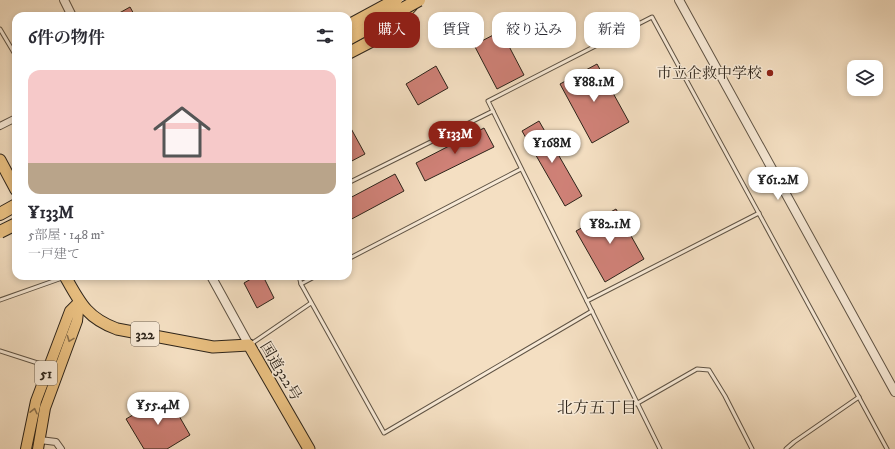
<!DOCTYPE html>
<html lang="ja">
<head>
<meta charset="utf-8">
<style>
	:root { --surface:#fff; --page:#f2f2f3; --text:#2b2b33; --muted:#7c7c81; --accent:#8f2418 }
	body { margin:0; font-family:"IM FELL DW Pica","Noto Serif JP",serif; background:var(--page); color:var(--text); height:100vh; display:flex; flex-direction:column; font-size:15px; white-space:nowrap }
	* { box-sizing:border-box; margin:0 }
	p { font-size:13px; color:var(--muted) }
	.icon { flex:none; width:22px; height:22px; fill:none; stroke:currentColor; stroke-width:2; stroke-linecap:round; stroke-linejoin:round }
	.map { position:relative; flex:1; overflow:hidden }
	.side { position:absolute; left:12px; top:12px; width:340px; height:268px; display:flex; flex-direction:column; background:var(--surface); border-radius:12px; box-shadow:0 2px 6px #0003 }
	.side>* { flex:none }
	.hud { position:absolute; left:364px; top:12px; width:380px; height:36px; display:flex; gap:8px }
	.tools { position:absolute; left:847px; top:60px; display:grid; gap:8px }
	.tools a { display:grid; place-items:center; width:36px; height:36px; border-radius:8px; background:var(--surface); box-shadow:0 2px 6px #0003; font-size:20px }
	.price { position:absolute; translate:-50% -34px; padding:0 9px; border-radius:14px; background:#fff; color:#222; font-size:13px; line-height:26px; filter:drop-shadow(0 1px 2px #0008) }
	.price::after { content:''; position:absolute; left:50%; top:24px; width:12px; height:9px; margin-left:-6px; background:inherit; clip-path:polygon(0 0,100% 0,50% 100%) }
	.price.active { background:var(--accent); color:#fff }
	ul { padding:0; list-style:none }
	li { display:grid; align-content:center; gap:8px; height:212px; padding:0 16px }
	li span { display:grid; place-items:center; height:124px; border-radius:12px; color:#555 }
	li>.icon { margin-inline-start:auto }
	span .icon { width:72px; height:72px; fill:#fffc; stroke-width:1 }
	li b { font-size:17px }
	h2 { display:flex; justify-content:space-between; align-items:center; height:48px; padding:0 16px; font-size:17px }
	.pill { padding:0 14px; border-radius:12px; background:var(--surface); box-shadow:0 2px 6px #0003; font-size:14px; line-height:36px }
	.pill.active { background:var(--accent); color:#fff }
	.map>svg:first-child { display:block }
	.building { fill:#cf8177; stroke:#2d241a }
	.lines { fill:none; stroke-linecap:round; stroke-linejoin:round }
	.service-casing { stroke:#5f5344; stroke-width:5 }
	.minor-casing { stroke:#5f5344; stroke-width:8 }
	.tertiary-casing { stroke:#5f5344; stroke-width:10 }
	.primary-casing { stroke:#2d241a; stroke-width:12 }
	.trunk-casing { stroke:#2d241a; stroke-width:13 }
	.motorway-casing { stroke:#2d241a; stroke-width:14 }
	.service { stroke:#f8ead7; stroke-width:3 }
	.minor { stroke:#f8ead7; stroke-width:6 }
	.tertiary { stroke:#f8ead7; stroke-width:8 }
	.primary { stroke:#eac081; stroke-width:10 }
	.trunk { stroke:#eac081; stroke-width:11 }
	.motorway { stroke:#eac081; stroke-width:12 }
	.motorway-bridge-casing { stroke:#2d241a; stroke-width:14; stroke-linecap:butt }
	.motorway-bridge { stroke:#eac081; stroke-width:12 }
	.oneway { stroke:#8c724e }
	.poi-dot { fill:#8f2418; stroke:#f8ead7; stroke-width:1.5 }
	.labels { text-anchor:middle; stroke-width:3; stroke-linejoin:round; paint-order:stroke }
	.shield { fill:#f8ead7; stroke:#6a5f53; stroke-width:1 }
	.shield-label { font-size:14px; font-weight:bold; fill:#2d241a }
	.poi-label { font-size:15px; fill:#2d241a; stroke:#f8ead7; text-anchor:end }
	.street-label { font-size:15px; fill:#2d241a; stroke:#f8ead7 }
	.neighbourhood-label { font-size:16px; fill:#2d241a; stroke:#f8ead7 }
</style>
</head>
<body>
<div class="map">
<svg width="895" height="449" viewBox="0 0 895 449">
	<rect width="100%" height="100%" fill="#f4dfc2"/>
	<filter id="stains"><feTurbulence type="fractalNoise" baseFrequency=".005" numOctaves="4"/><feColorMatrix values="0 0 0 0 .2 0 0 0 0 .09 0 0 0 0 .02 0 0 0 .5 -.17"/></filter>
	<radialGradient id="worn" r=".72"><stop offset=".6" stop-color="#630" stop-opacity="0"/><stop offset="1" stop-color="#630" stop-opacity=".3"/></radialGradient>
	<g class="building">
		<polygon points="130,7 135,16 114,16"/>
		<polygon points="501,31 524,75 497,89 474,45"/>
		<polygon points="597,64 629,122 592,143 560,84"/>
		<polygon points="436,66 448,88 418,105 406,84"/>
		<polygon points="539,121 582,196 565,206 522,131"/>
		<polygon points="348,123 365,154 348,163"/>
		<polygon points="484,128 494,147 425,181 416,163"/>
		<polygon points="395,174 404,191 348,221 348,199"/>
		<polygon points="616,209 644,259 605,282 576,231"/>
		<polygon points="256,276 263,276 274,298 257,308 244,283"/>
		<polygon points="167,395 190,435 167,449 144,449 126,419"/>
	</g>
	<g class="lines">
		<defs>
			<g id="service">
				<polyline points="0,29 16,56"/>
				<polyline points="348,183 493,111"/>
				<polyline points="348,259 521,169"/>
				<polyline points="299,276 301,284 384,433 592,311"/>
				<polyline points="301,284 316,276"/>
				<polyline points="0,300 62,278"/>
				<polyline points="587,301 759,213"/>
				<polyline points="251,344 311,303"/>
				<polyline points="0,351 47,366"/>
				<polyline points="636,404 697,369 709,370 725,396 752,449"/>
				<polyline points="660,449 488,101 652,17 887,449"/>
				<polyline points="786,449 794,442 859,397"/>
			</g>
			<g id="minor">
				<polyline points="0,126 16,118"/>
				<polyline points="40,440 56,442 61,449"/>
			</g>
			<g id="tertiary">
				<polyline points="64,0 72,16"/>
				<polyline points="679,0 895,392"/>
				<polyline points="211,276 249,345"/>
			</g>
			<g id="primary">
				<polyline points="26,449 36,401 70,311 79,302"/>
				<polyline points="38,449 45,408 77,321 79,302"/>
			</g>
			<g id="trunk">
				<polyline points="0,160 16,190"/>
				<path d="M65,276C80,303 87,318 117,329L213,347L249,345L309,449"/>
			</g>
			<g id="motorway">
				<polyline points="348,53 375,39 392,26 411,6"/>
				<polyline points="0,214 16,205"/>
			</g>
		</defs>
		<use href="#service" class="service-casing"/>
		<use href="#minor" class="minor-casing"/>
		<use href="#tertiary" class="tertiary-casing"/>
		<use href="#primary" class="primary-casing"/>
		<use href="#trunk" class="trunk-casing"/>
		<use href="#motorway" class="motorway-casing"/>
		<use href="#service" class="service"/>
		<use href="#minor" class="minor"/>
		<use href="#tertiary" class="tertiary"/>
		<use href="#primary" class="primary"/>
		<use href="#trunk" class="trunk"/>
		<use href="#motorway" class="motorway"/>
		<defs>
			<g id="motorway-bridge">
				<polyline points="348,26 396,0"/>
				<polyline points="348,39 419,0"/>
				<polyline points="0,232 16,224"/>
			</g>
		</defs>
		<use href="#motorway-bridge" class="motorway-bridge-casing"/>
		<use href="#motorway-bridge" class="motorway-bridge"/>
	</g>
	<defs><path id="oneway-chevron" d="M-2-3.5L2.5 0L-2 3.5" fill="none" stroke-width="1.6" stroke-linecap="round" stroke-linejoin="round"/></defs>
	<g class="oneway">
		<use href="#oneway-chevron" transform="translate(70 339) rotate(111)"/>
		<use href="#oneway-chevron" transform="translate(34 411) rotate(-77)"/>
	</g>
	<circle class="poi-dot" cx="770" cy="73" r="4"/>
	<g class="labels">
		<g class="shield">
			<rect x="131" y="322" width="28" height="24" rx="3"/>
			<rect x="35" y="361" width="22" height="24" rx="3"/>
		</g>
		<g class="shield-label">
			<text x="145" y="339">322</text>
			<text x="46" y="378">51</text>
		</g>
		<g class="poi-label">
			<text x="762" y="78">市立企救中学校</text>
		</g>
		<g class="street-label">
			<text transform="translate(281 371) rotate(59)" y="5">国道322号</text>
		</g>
		<g class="neighbourhood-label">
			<text x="597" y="413">北方五丁目</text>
		</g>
	</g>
	<rect width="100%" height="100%" filter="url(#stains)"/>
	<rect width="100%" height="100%" fill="url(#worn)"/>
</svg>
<div class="tools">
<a><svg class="icon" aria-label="layers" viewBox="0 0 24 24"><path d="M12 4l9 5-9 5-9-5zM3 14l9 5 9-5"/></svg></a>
</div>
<b class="price" style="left:594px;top:103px">¥88.1M</b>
<b class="price active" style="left:455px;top:155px">¥133M</b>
<b class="price" style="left:552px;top:164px">¥168M</b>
<b class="price" style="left:778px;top:201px">¥61.2M</b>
<b class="price" style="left:610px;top:245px">¥82.1M</b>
<b class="price" style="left:158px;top:426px">¥55.4M</b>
<div class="hud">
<a class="pill active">購入</a>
<a class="pill">賃貸</a>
<a class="pill">絞り込み</a>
<a class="pill">新着</a>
</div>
<section class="side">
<h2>6件の物件<svg class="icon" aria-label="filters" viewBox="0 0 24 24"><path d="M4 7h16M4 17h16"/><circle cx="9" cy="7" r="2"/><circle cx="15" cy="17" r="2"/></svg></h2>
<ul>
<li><span style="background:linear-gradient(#f6c9c9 75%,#b9a48a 0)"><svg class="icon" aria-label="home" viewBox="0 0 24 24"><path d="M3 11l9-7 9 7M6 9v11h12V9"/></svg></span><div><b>¥133M</b><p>5部屋 · 148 m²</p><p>一戸建て</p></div></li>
</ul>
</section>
</div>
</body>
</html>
